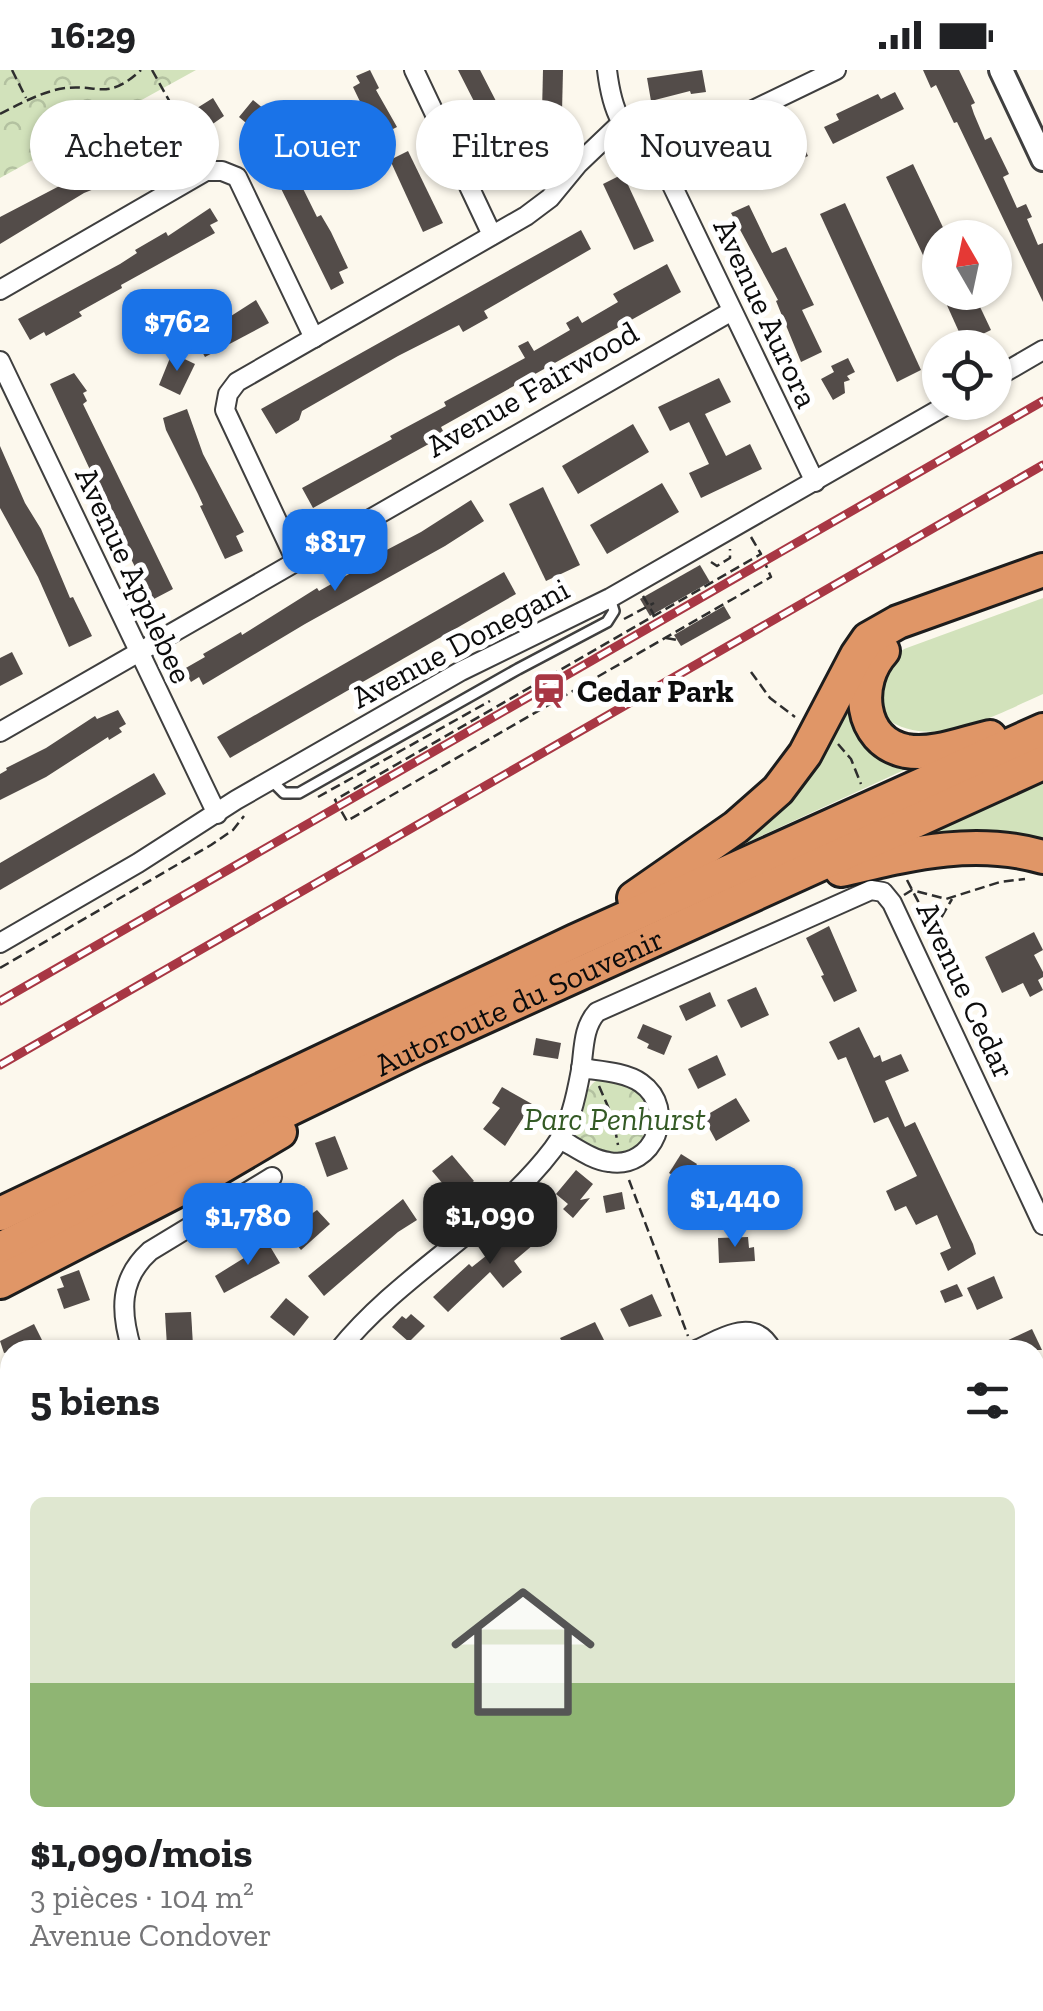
<!DOCTYPE html>
<html lang="fr">
<head>
<meta charset="utf-8">
<style>
	:root { --surface:#fff; --page:#f2f2f2; --text:#202124; --muted:#757577; --accent:#1a73e8 }
	body { margin:0; font-family:"Zilla Slab",serif; background:var(--page); color:var(--text); height:100vh; display:flex; flex-direction:column; font-size:38px; white-space:nowrap }
	* { box-sizing:border-box; margin:0 }
	p { font-size:32px; color:var(--muted) }
	.icon { flex:none; width:55px; height:55px; fill:none; stroke:currentColor; stroke-width:2; stroke-linecap:round; stroke-linejoin:round }
	.map { position:relative; flex:1; overflow:hidden }
	.panel { position:absolute; left:0px; top:1270px; width:1045px; height:672px; display:flex; flex-direction:column; background:var(--surface); border-radius:30px 30px 0 0; box-shadow:0 2px 8px #0004 }
	.panel>* { flex:none }
	.guide { position:absolute; left:30px; top:30px; width:985px; height:90px; display:flex; gap:20px }
	.needle { width:65px; rotate:351deg }
	.buttons { position:absolute; left:922px; top:150px; display:grid; gap:20px }
	.buttons a { display:grid; place-items:center; width:90px; height:90px; border-radius:50%; background:var(--surface); box-shadow:0 2px 8px #0004; font-size:50px }
	.price { position:absolute; translate:-50% -85px; padding:0 22px; border-radius:20px; background:var(--accent); color:#fff; font-size:32px; line-height:65px; filter:drop-shadow(0 2px 5px #0008) }
	.price::after { content:''; position:absolute; left:50%; top:60px; width:30px; height:22px; margin-left:-15px; background:inherit; clip-path:polygon(0 0,100% 0,50% 100%) }
	.price.selected { background:#222; color:#fff }
	ul { padding:0; list-style:none }
	li { display:grid; align-content:center; gap:20px; height:530px; padding:0 30px }
	li span { display:grid; place-items:center; height:310px; border-radius:15px; color:#555 }
	li>.icon { margin-inline-start:auto }
	span .icon { width:180px; height:180px; fill:#fffc; stroke-width:1 }
	li b { font-size:42px }
	h2 { display:flex; justify-content:space-between; align-items:center; height:120px; padding:0 30px; font-size:42px }
	.pill { padding:0 35px; border-radius:45px; background:var(--surface); box-shadow:0 2px 8px #0004; font-size:35px; line-height:90px }
	.pill.selected { background:var(--accent); color:#fff }
	.status { display:flex; justify-content:space-between; align-items:center; height:70px; padding:0 50px; background:var(--surface); direction:ltr }
	.status svg { height:28px; fill:currentColor }
	.map>svg:first-child { display:block }
	.grass { fill:#d2e2bb }
	.forest { fill:url(#forest-firs) }
	.park { fill:url(#park-crowns) }
	.building { fill:#534c49 }
	.lines { fill:none; stroke-linecap:round; stroke-linejoin:round }
	.service-casing { stroke:#3f3f3f; stroke-width:14 }
	.minor-casing { stroke:#3f3f3f; stroke-width:22 }
	.tertiary-casing { stroke:#3f3f3f; stroke-width:28 }
	.motorway-casing { stroke:#1d1d1d; stroke-width:38 }
	.path { stroke:#2e2e2e; stroke-width:2.5; stroke-dasharray:10 5; stroke-linecap:butt }
	.service { stroke:#fff; stroke-width:9 }
	.minor { stroke:#fff; stroke-width:18 }
	.tertiary { stroke:#fff; stroke-width:22 }
	.motorway { stroke:#e09667; stroke-width:32 }
	.rail-casing { stroke:#a83744; stroke-width:9 }
	.rail { stroke:#fff; stroke-width:5; stroke-dasharray:15; stroke-linecap:butt }
	.labels { text-anchor:middle; stroke-width:10; stroke-linejoin:round; paint-order:stroke }
	.street-label { font-size:32px; fill:#0c0c0c; stroke:#fff }
	.poi-label { font-size:32px; font-weight:bold; fill:#0c0c0c; stroke:#fff; text-anchor:start }
	.park-label { font-size:32px; font-style:italic; fill:#345a25; stroke:#fff }
</style>
</head>
<body>
<div class="status"><b>16:29</b><svg viewBox="0 0 49 12"><path d="M0 12V9h3v3zM5 12V6h3v6zM10 12V3h3v9zM15 12V0h3v12zM26 1h20v11H26zM47 4h2v5h-2z"/></svg></div>
<div class="map">
<svg width="1043" height="1941" viewBox="0 0 1043 1941">
	<defs>
		<pattern id="forest-firs" width="22" height="20" patternUnits="userSpaceOnUse" patternTransform="scale(2.5)"><rect width="22" height="20" fill="#b7d19c"/><path d="M5 1l3.5 6h-7zM16 11l3.5 6h-7z" fill="#9cb285"/></pattern>
		<pattern id="park-crowns" width="20" height="18" patternUnits="userSpaceOnUse" patternTransform="scale(2.5)"><rect width="20" height="18" fill="#d2e2bb"/><path d="M2 6a3 3 0 1 1 6 0M12 15a3 3 0 1 1 6 0" fill="none" stroke="#b3c1a0"/></pattern>
	</defs>
	<rect width="100%" height="100%" fill="#fcf8ed"/>
	<g class="grass">
		<path d="M1043,528V624C995,645 933,682 885,648L879,632L884,596L904,579Z"/>
		<polygon points="843,625 928,689 733,779 728,777"/>
		<polygon points="1043,707 1043,775 937,768 933,756"/>
	</g>
	<polygon class="forest" points="1043,1835 1043,1930 1018,1941 722,1941 715,1933 1035,1932 1035,1838"/>
	<g class="park">
		<polygon points="0,0 196,0 0,108"/>
		<path d="M597,1010C643,1011 654,1024 648,1069L633,1082L609,1086L576,1067C573,1050 583,1019 597,1010Z"/>
		<polygon points="0,1883 10,1883 10,1932 244,1932 248,1941 0,1941"/>
		<polygon points="273,1933 424,1933 428,1941 255,1941"/>
		<polygon points="449,1933 573,1933 582,1941 431,1941"/>
	</g>
	<g class="building">
		<polygon points="370,0 379,18 376,20 397,57 377,67 353,17 360,13 356,6"/>
		<polygon points="458,0 480,0 533,103 512,113 506,99 508,98"/>
		<polygon points="543,0 563,0 562,42 542,42"/>
		<polygon points="702,0 706,22 691,24 690,21 651,31 647,8"/>
		<polygon points="923,0 959,0 975,33 971,35 974,44 985,70 991,67 1009,104 1003,107 1017,138 1026,134 1032,147 1027,149 1038,175 1043,173 1043,232 957,52 954,53 936,15 931,18"/>
		<polygon points="895,22 904,39 833,74 824,57 839,50 836,44 878,24 881,29"/>
		<polygon points="213,28 224,46 207,58 112,110 114,113 100,120 99,117 84,123 0,174 0,147 138,75"/>
		<polygon points="253,30 277,50 259,72 248,63 252,58 239,47"/>
		<polygon points="800,69 808,86 778,101 775,95 727,118 719,102 783,71 786,77"/>
		<polygon points="281,74 317,147 321,145 331,162 348,198 339,202 344,213 331,220 263,82"/>
		<polygon points="408,81 443,153 423,162 390,90"/>
		<polygon points="913,94 948,168 940,168 940,221 886,107"/>
		<polygon points="623,104 654,171 634,180 603,114"/>
		<polygon points="845,133 921,300 897,312 820,144"/>
		<polygon points="749,135 772,183 786,177 814,235 802,240 822,282 801,292 776,231 778,230 731,143"/>
		<polygon points="210,138 218,151 210,155 215,163 121,215 122,218 79,242 82,246 46,266 44,262 30,270 18,249 120,194 137,183 135,180 166,162 168,166"/>
		<polygon points="581,160 591,179 484,241 488,248 463,262 459,255 398,286 302,341 299,350 276,364 261,339"/>
		<polygon points="667,194 681,222 441,357 445,365 313,438 302,418 392,369 390,366 446,336 444,332 525,288 518,276 528,271 534,281 570,260 566,253 578,246 582,253 618,232 613,224"/>
		<polygon points="941,222 973,222 991,260 964,273"/>
		<polygon points="256,230 269,253 205,287 195,269"/>
		<polygon points="172,283 195,294 180,325 159,315"/>
		<polygon points="848,288 855,302 847,306 850,310 844,312 845,323 833,330 821,309 834,302 831,296"/>
		<polygon points="74,303 87,321 83,323 87,331 83,334 173,519 152,530 130,487 107,428 94,403 92,404 50,314"/>
		<polygon points="719,308 731,332 705,344 726,386 750,374 762,399 701,428 689,403 709,394 689,352 670,361 658,337"/>
		<polygon points="187,339 203,384 244,462 236,466 243,481 225,489 200,436 203,435 198,424 166,360 163,348"/>
		<polygon points="633,354 649,382 578,424 562,396"/>
		<polygon points="0,376 25,433 41,459 70,528 73,527 92,566 69,577 38,507 0,438"/>
		<polygon points="662,413 679,442 607,484 590,455"/>
		<polygon points="543,417 580,495 546,511 509,434"/>
		<polygon points="471,430 484,451 445,476 305,554 203,615 199,607 191,612 184,599 205,587 203,584 241,562 242,565 317,518 319,521 358,499 356,496 421,462"/>
		<polygon points="700,495 710,512 650,546 640,529"/>
		<polygon points="504,502 516,524 230,688 217,667"/>
		<polygon points="724,536 731,548 681,576 674,565"/>
		<polygon points="12,582 23,604 0,616 0,588"/>
		<polygon points="118,640 126,654 119,658 122,662 109,670 108,667 46,707 0,730 0,704 7,700 6,698 46,678 95,646 97,649"/>
		<polygon points="154,703 166,724 0,820 0,793"/>
		<polygon points="829,856 857,921 834,932 821,906 824,905 806,868"/>
		<polygon points="1034,862 1043,880 1034,885 1043,902 1043,907 1038,910 1043,920 1030,927 1023,913 1002,923 985,887"/>
		<polygon points="756,917 769,945 741,958 727,930"/>
		<polygon points="710,922 716,936 686,951 679,936"/>
		<polygon points="643,954 672,966 664,985 647,978 649,974 637,968"/>
		<polygon points="859,957 874,988 880,985 882,992 901,984 909,1001 885,1011 905,1057 915,1052 973,1174 976,1184 948,1201 940,1183 951,1178 937,1145 916,1155 906,1136 895,1141 886,1121 917,1106 888,1047 874,1053 846,987 838,990 829,972"/>
		<polygon points="536,968 561,973 558,989 533,985"/>
		<polygon points="717,985 726,1005 698,1019 688,999"/>
		<polygon points="502,1017 532,1034 505,1076 483,1059 500,1038 492,1033"/>
		<polygon points="736,1028 750,1051 716,1071 703,1047"/>
		<polygon points="335,1066 348,1099 327,1107 315,1073"/>
		<polygon points="681,1084 697,1094 685,1113 669,1103"/>
		<polygon points="452,1085 474,1111 454,1127 432,1101"/>
		<polygon points="576,1100 593,1114 580,1130 590,1128 573,1148 563,1139 568,1134 556,1124"/>
		<polygon points="622,1122 625,1139 606,1143 603,1126"/>
		<polygon points="403,1129 417,1150 398,1162 324,1226 308,1206"/>
		<polygon points="317,1140 330,1154 301,1180 286,1162"/>
		<polygon points="523,1150 540,1169 514,1191 522,1202 503,1218 490,1202 448,1242 433,1227 469,1194 472,1197 506,1170 503,1167"/>
		<polygon points="748,1167 749,1178 754,1177 755,1191 719,1193 718,1168"/>
		<polygon points="268,1173 280,1193 224,1223 215,1206"/>
		<polygon points="79,1200 90,1230 64,1239 57,1219 64,1217 60,1207"/>
		<polygon points="994,1206 1003,1228 977,1240 967,1218"/>
		<polygon points="957,1214 963,1226 945,1233 940,1221"/>
		<polygon points="652,1224 662,1246 629,1257 620,1239"/>
		<polygon points="286,1228 309,1247 294,1266 270,1247"/>
		<polygon points="191,1242 193,1275 167,1277 165,1243"/>
		<polygon points="411,1244 425,1256 409,1272 392,1257 402,1246 406,1249"/>
		<polygon points="595,1252 604,1270 583,1280 566,1280 560,1268"/>
		<polygon points="34,1254 43,1272 27,1280 4,1283 0,1271"/>
		<polygon points="1032,1259 1042,1280 987,1280"/>
	</g>
	<g class="lines">
		<defs>
			<polyline id="service" points="271,710 284,723 299,723 518,599 607,552 614,541 610,528"/>
			<g id="minor">
				<polyline points="414,0 492,165"/>
				<path d="M607,0C612,41 621,64 658,86L815,412"/>
				<polyline points="658,86 836,0"/>
				<polyline points="0,220 206,101 222,101 237,107 314,268"/>
				<polyline points="0,291 217,744"/>
				<polyline points="995,308 1043,280"/>
				<polyline points="296,491 225,340 228,324 237,312 526,146 550,128 578,94 621,53"/>
				<polyline points="0,662 732,241"/>
				<polyline points="0,873 138,793 236,730 461,601 610,528 952,332"/>
				<path d="M560,1069C575,1077 592,1090 609,1092C654,1100 678,1039 641,1013C625,1002 600,1001 581,998"/>
				<path d="M132,1280C120,1242 119,1209 150,1181L272,1107"/>
				<path d="M339,1280C400,1204 494,1157 553,1079C570,1057 576,1027 581,1000C584,979 583,957 597,942L871,820L883,822L892,833L1043,1155"/>
				<path d="M696,1280C723,1268 754,1246 772,1280"/>
				<polyline points="0,1527 10,1548"/>
				<polyline points="0,1579 10,1575"/>
				<polyline points="0,1875 10,1875"/>
				<polyline points="597,1932 607,1941"/>
			</g>
			<polyline id="tertiary" points="1001,0 1043,89"/>
			<g id="motorway">
				<path d="M883,581C855,611 858,671 906,681C933,686 964,673 990,667"/>
				<path d="M841,800C909,784 974,767 1043,787"/>
				<polyline points="634,828 736,757 778,720 805,684 857,585 868,569 898,552 1043,500"/>
				<polyline points="0,1144 575,871 1043,660"/>
				<path id="s1" d="M0,1179L416,978L1043,693"/>
				<polyline points="0,1212 207,1105 280,1062"/>
			</g>
		</defs>
		<use href="#service" class="service-casing"/>
		<use href="#minor" class="minor-casing"/>
		<use href="#tertiary" class="tertiary-casing"/>
		<use href="#motorway" class="motorway-casing"/>
		<g class="path">
			<polyline points="12,0 26,28"/>
			<polyline points="152,0 200,86"/>
			<path d="M0,44C19,34 38,24 59,19C98,12 105,33 141,0"/>
			<polyline points="966,343 984,332"/>
			<polyline points="751,467 761,484 335,730 347,751 771,507 761,484"/>
			<polyline points="711,492 717,496 730,488 730,479"/>
			<polyline points="643,526 654,545"/>
			<polyline points="624,549 654,533"/>
			<polyline points="666,568 677,570"/>
			<polyline points="751,602 770,628 795,647"/>
			<polyline points="838,674 851,689 861,714"/>
			<polyline points="318,727 490,631"/>
			<polyline points="907,810 934,862 938,887"/>
			<polyline points="904,825 912,820 946,829 1000,812 1025,809"/>
			<polyline points="934,860 952,829"/>
			<polyline points="0,898 211,775 233,760 244,746"/>
			<polyline points="599,1016 613,1048 618,1075"/>
			<polyline points="629,1110 688,1266"/>
			<polyline points="1035,1804 1043,1820"/>
			<polyline points="27,1932 30,1941"/>
			<polyline points="29,1932 43,1941"/>
			<polyline points="119,1932 129,1941"/>
			<polyline points="85,1940 125,1941"/>
			<polyline points="83,1941 97,1932"/>
		</g>
		<use href="#service" class="service"/>
		<use href="#minor" class="minor"/>
		<use href="#tertiary" class="tertiary"/>
		<use href="#motorway" class="motorway"/>
		<defs>
			<g id="rail">
				<polyline points="0,931 1043,331"/>
				<polyline points="0,995 1043,395"/>
			</g>
		</defs>
		<use href="#rail" class="rail-casing"/>
		<use href="#rail" class="rail"/>
	</g>
	<defs>
		<symbol id="station-bare" viewBox="-9 -9 18 18"><path d="M-3-6H3Q5-6 5-4V2Q5 4 3 4L4.5 6H3L1.5 4h-3L-3 6H-4.5L-3 4Q-5 4-5 2V-4Q-5-6-3-6ZM-3.5-4v3h7v-3ZM-3.5 1v1.5H-2V1ZM2 1v1.5H3.5V1Z" fill="#a83744" stroke="#fff" stroke-width="2.5" paint-order="stroke"/></symbol>
	</defs>
	<g fill-rule="evenodd">
		<use href="#station-bare" x="524" y="596" width="50" height="50"/>
	</g>
	<g class="labels">
		<g class="street-label">
			<text transform="translate(766 243) rotate(65)" y="11">Avenue Aurora</text>
			<text transform="translate(532 319) rotate(-30)" y="11">Avenue Fairwood</text>
			<text transform="translate(134 505) rotate(65)" y="11">Avenue Applebee</text>
			<text transform="translate(460 573) rotate(-28)" y="11">Avenue Donegani</text>
			<text transform="translate(966 920) rotate(65)" y="11">Avenue Cedar</text>
			<text dy="11" stroke="none"><textPath href="#s1" startOffset="575">Autoroute du Souvenir</textPath></text>
		</g>
		<g class="poi-label">
			<text x="577" y="632">Cedar Park</text>
		</g>
		<g class="park-label">
			<text x="615" y="1060">Parc Penhurst</text>
		</g>
	</g>
</svg>
<div class="buttons">
<a><svg class="needle" viewBox="-14 -14 28 28"><path d="M0-13l5 13h-10z" fill="#e53935"/><path d="M0 13l5-13h-10z" fill="#757577"/></svg></a>
<a><svg class="icon" aria-label="locate" viewBox="0 0 24 24"><circle cx="12" cy="12" r="6"/><path d="M12 2v4M12 18v4M2 12h4M18 12h4"/></svg></a>
</div>
<b class="price" style="left:177px;top:304px">$762</b>
<b class="price" style="left:335px;top:524px">$817</b>
<b class="price" style="left:735px;top:1180px">$1,440</b>
<b class="price selected" style="left:490px;top:1197px">$1,090</b>
<b class="price" style="left:248px;top:1198px">$1,780</b>
<div class="guide">
<a class="pill">Acheter</a>
<a class="pill selected">Louer</a>
<a class="pill">Filtres</a>
<a class="pill">Nouveau</a>
</div>
<section class="panel">
<h2>5 biens<svg class="icon" aria-label="filters" viewBox="0 0 24 24"><path d="M4 7h16M4 17h16"/><circle cx="9" cy="7" r="2"/><circle cx="15" cy="17" r="2"/></svg></h2>
<ul>
<li><span style="background:linear-gradient(#dfe7d0 60%,#8fb573 0)"><svg class="icon" aria-label="home" viewBox="0 0 24 24"><path d="M3 11l9-7 9 7M6 9v11h12V9"/></svg></span><div><b>$1,090/mois</b><p>3 pièces · 104 m²</p><p>Avenue Condover</p></div></li>
</ul>
</section>
</div>
</body>
</html>
